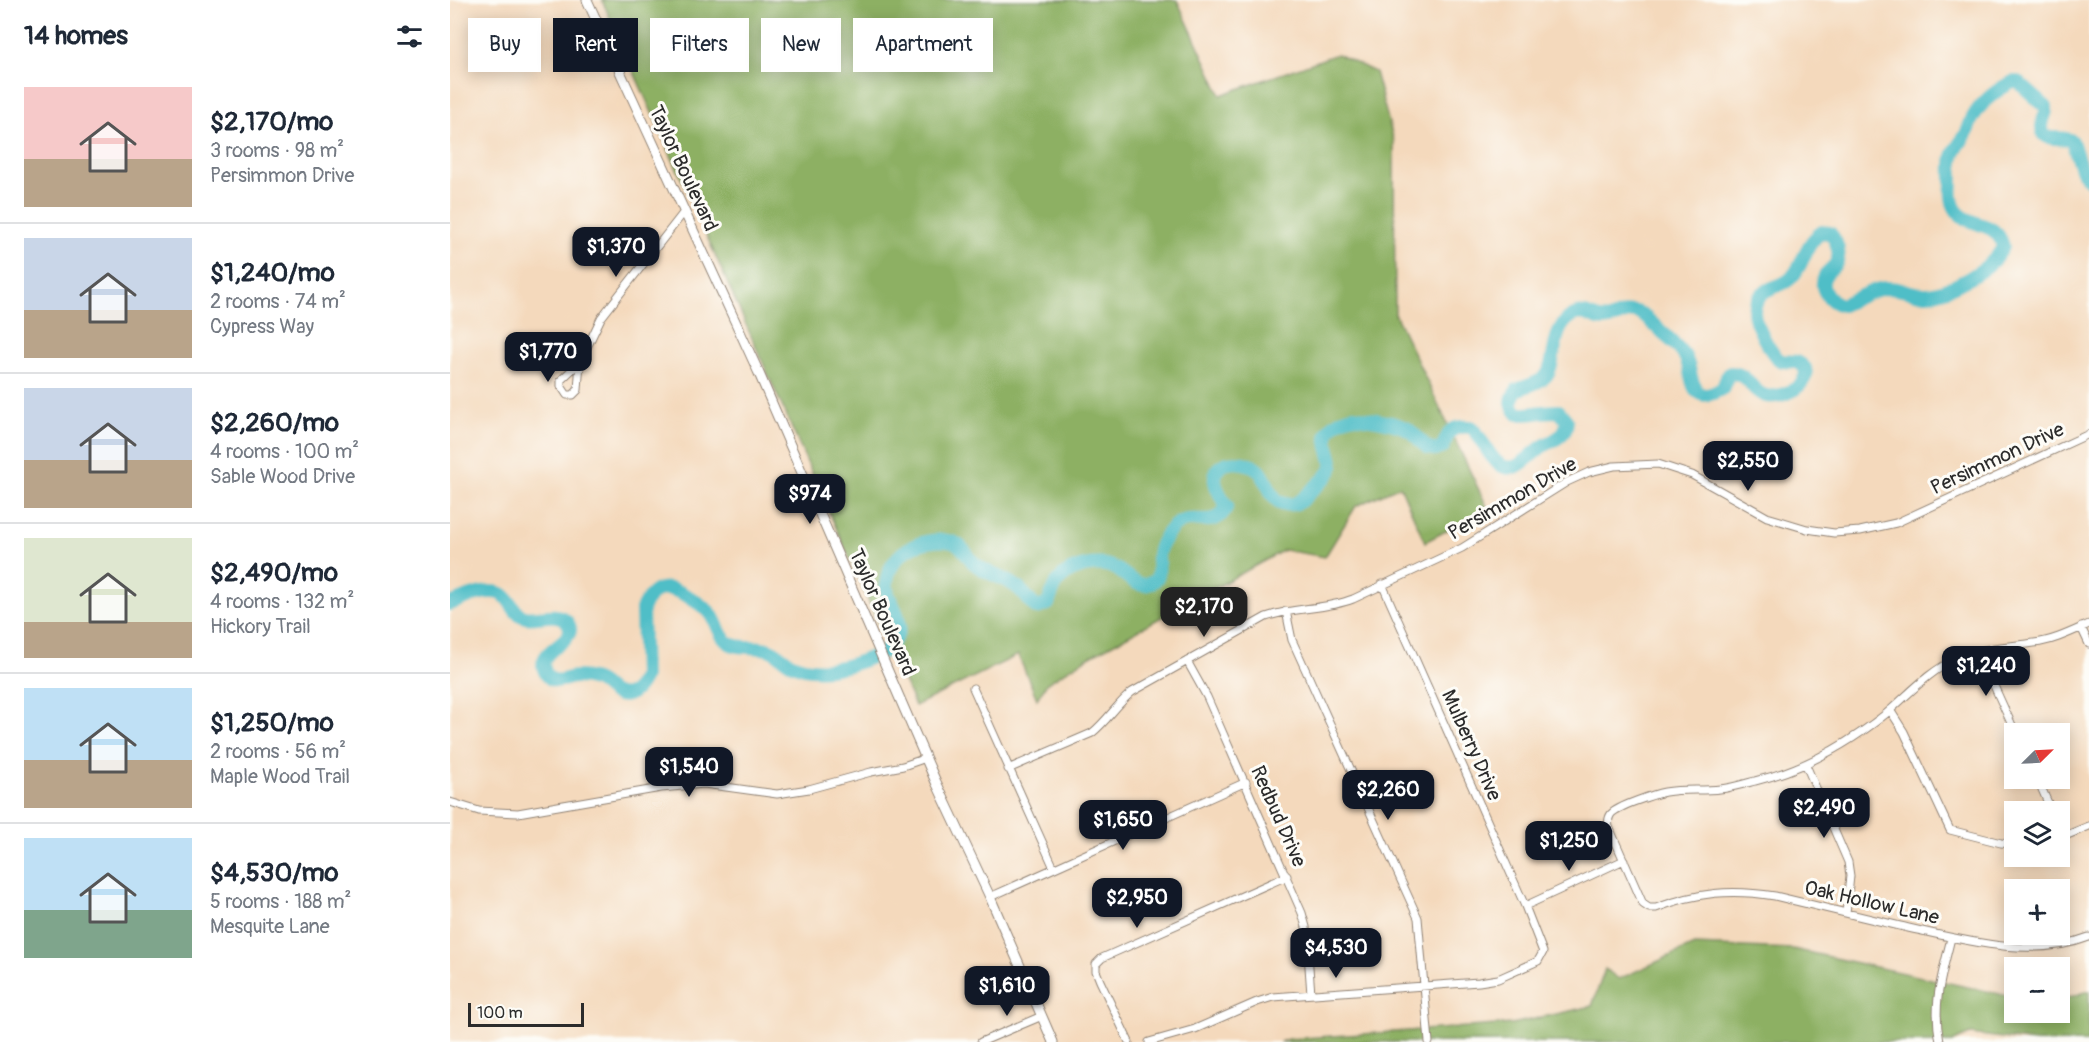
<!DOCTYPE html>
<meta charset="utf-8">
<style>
:root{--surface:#fff;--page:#f2f2f3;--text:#1f2937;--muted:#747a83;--line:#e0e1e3;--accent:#111827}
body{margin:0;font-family:Pangolin,sans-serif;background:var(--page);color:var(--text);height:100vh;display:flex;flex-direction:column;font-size:22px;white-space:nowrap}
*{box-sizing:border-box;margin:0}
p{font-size:20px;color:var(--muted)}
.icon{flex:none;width:33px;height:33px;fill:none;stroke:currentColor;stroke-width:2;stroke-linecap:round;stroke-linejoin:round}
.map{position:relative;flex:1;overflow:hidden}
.sheet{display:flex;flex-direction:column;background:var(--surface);width:450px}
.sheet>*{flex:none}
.banner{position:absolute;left:18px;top:18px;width:570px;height:54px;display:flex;gap:12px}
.needle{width:39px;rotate:66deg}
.fabs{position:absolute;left:1554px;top:723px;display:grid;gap:12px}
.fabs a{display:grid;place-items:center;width:66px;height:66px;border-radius:0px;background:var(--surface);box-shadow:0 3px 15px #0003;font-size:30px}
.scale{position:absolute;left:18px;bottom:15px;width:116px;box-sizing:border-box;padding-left:6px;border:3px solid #2b2b2b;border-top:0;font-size:16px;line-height:21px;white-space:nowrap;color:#2b2b2b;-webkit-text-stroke:4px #fdfcf7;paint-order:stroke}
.price{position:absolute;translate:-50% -51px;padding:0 14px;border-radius:12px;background:var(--accent);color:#fff;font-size:20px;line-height:39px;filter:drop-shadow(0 2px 3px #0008)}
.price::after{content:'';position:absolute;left:50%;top:36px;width:18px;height:14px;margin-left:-9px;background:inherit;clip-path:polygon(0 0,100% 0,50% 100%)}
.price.on{background:#222;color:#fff}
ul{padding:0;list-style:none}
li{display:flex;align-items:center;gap:18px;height:150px;padding:0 24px}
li+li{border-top:2px solid var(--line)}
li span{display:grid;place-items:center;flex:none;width:168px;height:120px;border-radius:0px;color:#555}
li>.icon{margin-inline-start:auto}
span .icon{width:72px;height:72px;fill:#fffc;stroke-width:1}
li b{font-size:26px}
h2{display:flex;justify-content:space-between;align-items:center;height:72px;padding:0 24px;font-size:26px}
.chip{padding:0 21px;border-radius:0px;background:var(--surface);box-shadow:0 3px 15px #0003;font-size:21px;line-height:54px}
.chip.on{background:var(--accent);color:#fff}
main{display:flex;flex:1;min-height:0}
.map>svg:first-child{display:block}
</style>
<main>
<section class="sheet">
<h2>14 homes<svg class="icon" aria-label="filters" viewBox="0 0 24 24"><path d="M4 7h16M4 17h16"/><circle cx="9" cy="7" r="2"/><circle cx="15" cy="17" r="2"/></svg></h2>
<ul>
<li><span style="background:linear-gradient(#f6c9c9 60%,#b9a48a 0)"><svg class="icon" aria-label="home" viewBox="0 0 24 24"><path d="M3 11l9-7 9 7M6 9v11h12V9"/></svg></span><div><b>$2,170/mo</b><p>3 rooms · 98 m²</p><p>Persimmon Drive</p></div></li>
<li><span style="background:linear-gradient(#c9d6e8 60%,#b9a48a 0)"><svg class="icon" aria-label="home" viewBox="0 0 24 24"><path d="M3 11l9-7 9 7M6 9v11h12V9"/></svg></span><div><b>$1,240/mo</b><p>2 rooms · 74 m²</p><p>Cypress Way</p></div></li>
<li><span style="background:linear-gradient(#c9d6e8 60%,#b9a48a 0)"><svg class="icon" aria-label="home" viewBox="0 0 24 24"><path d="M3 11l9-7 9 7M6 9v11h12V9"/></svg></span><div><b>$2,260/mo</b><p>4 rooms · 100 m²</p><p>Sable Wood Drive</p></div></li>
<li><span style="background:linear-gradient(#dfe7d0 70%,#b9a48a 0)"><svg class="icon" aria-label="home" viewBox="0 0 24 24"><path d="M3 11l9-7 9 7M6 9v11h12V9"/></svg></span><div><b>$2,490/mo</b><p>4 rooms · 132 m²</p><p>Hickory Trail</p></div></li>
<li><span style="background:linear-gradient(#bfe0f5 60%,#b9a48a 0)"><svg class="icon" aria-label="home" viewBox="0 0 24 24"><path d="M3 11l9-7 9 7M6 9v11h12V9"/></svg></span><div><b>$1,250/mo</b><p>2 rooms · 56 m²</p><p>Maple Wood Trail</p></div></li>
<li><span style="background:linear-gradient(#bfe0f5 60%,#7fa58c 0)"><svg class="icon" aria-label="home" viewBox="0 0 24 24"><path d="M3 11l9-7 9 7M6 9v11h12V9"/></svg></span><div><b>$4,530/mo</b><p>5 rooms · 188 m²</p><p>Mesquite Lane</p></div></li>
</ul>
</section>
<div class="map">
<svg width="1639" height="1042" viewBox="0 0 1639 1042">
<rect width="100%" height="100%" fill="#fdfcf7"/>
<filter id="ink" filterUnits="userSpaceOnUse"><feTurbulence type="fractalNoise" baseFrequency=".0167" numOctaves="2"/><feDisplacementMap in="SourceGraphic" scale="12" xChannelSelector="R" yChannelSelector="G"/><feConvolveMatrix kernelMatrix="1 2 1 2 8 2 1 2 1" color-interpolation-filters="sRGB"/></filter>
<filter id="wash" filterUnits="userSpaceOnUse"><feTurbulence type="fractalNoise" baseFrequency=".008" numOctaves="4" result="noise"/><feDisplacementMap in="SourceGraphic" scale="24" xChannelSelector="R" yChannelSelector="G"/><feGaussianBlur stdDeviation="1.35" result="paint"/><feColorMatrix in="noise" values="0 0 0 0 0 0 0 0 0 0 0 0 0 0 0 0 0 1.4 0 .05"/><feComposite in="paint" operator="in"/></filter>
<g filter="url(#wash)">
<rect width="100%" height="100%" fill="#f4d9bc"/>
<path fill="#8db063" stroke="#5c6e47" stroke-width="1.5" d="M152,0h575l44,95 116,-41 38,18 19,69 1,173 93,195 -63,33 -25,-56 -44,20 -31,51 -41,-7 -197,108 -40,25 -10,16 -19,-44 -103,51z
M1244,945l99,4 221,48v15h46v-12l29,-9v51h-53l-66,-8 -18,8h-672l8,-3 224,-15 80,-18 13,-37 14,10z"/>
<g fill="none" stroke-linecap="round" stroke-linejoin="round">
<path stroke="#50bec7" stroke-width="14" d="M0,604c14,-5 33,-15 49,-11 12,3 13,21 26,24 13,3 34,-8 43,6 13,20 -39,26 -21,52 7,11 20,2 29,2 6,0 13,1 19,3 7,2 12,9 18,13 16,8 25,-4 31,-16l-2,-68c12,-25 25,-25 47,-12 7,5 17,10 22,17 7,9 8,24 20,30 10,5 25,2 36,5 9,2 16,10 23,14 26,13 60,4 84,-7
M433,652c6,-5 15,-15 16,-23 2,-12 -7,-24 -11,-35 -6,-20 9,-41 26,-48 11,-5 30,-8 41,-3 8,3 13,14 19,20 14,12 27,13 40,22 10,6 14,16 23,23l11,-4c3,-8 5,-18 12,-25 12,-13 40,-19 56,-10 10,5 20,19 32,15 14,-4 10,-16 10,-27 0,-9 7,-22 14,-29 20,-20 42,6 55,-22 -5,-8 -11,-16 -12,-25 -2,-22 24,-21 38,-15 18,8 14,43 40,38 8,-1 13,-8 19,-14 6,-6 19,-15 20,-24 1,-9 -6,-19 -5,-28 1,-13 15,-20 27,-22 16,4 40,5 55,14 13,9 16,25 34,17 5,-16 10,-22 28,-20 13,10 22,49 46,39 9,-4 17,-14 26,-20 12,-7 23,-9 24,-25l-8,-10c-14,-1 -27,4 -41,3 -8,-9 -8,-14 -1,-24 9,-4 23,-7 29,-14 11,-13 4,-50 28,-61 13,-6 21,8 35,4 13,-3 21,-12 34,-4 13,12 30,25 41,40 11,15 2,56 39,33l4,-11 3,-4c25,-1 20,36 59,19 9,-4 13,-8 17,-17l-1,-7c-11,-12 -15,-3 -25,-8 -9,-5 -26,-38 -26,-48 0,-6 3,-12 7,-17 7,-9 23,-8 31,-18 13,-14 12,-33 30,-45l8,1c6,7 11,19 7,28 -2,6 -9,9 -12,15 -7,13 5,26 17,29 14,-6 28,-15 43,-17 15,-1 28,7 42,6 22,-2 68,-26 76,-48 -7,-27 -32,-17 -46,-35 -6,-8 -6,-18 -5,-27 0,-9 -1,-19 1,-28 3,-10 10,-15 14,-24 2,-4 3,-9 5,-13 8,-16 25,-30 41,-37h5l28,25c1,7 -4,11 -4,19 -1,19 21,8 30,15l9,28 8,11"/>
</g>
</g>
<g filter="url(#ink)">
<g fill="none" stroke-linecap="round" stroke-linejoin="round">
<defs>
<path id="street" d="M130,362l21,-44 83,-106
M130,362l-2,28 -5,5h-6l-6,-9v-6z
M836,611l6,29 126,278 11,124
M1639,624c-18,8 -36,17 -55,19 -26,4 -51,4 -76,15 -29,13 -48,35 -71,55 -40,32 -82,56 -132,68 -11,3 -24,7 -35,8 -18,2 -37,0 -55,3 -10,2 -47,14 -54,22 -3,4 -3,8 -2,13l34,77 6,4h7c42,-16 75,-19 119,-12 42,10 83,20 125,30 59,13 130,34 189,11
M1631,627l8,17
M1531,651l4,15 31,68
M737,661l20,36 95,216 4,14 5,67
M523,688l81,180
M1440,710l14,22 46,98 51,13 13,1
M1356,765l42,97 2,14 -4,37
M558,769l84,-36c15,-12 25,-29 40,-41l134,-75c28,-10 59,-7 87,-18l109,-51 105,-66 22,-10 25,-6 44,-2 34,11 75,42 40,12 27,4 26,-2 36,-8 193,-89
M1587,778l15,34
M0,802l29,9 39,2 143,-25 43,-4 73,10 32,-5 62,-17 32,-6 23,-8
M1610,838l29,-12
M540,897l256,-115
M1075,906l99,-46
M531,1042l61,-26
M679,1042l-29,-61 -4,-10v-7l6,-6 185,-82
M699,1042l46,-13 62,-27 16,-5 206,-15 19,-3 40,-18 5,-9 -18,-46 -143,-322
M1490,1042c-8,-40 2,-66 11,-104"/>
<path id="secondary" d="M137,0l171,371 178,411 54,115 63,145"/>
</defs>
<use href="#street" stroke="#908274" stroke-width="9"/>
<use href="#secondary" stroke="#908274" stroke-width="11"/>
<use href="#street" stroke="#fff" stroke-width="7"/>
<use href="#secondary" stroke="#fff" stroke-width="9"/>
</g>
</g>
<g text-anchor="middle" stroke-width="6" stroke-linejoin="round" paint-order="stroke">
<g font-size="20" fill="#2b2b2b" stroke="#fdfcf7">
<text transform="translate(234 168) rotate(65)" y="7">Taylor Boulevard</text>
<text transform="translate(1547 458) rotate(-25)" y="7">Persimmon Drive</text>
<text transform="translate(1062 498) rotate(-30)" y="7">Persimmon Drive</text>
<text transform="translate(433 612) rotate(66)" y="7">Taylor Boulevard</text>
<text transform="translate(1022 745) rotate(66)" y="7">Mulberry Drive</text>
<text transform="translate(829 816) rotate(66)" y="7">Redbud Drive</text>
<text transform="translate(1422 902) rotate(13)" y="7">Oak Hollow Lane</text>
</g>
</g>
</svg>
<div class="fabs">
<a><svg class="needle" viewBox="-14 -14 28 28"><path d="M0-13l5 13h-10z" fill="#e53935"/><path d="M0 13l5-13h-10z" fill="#747a83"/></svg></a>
<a><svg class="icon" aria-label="layers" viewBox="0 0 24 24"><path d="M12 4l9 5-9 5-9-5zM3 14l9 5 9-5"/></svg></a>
<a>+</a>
<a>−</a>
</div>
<div class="scale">100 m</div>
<b class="price" style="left:166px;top:278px">$1,370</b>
<b class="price" style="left:98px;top:383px">$1,770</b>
<b class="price" style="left:1298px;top:492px">$2,550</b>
<b class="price" style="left:360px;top:525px">$974</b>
<b class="price on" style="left:754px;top:638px">$2,170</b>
<b class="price" style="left:1536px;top:697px">$1,240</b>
<b class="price" style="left:239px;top:798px">$1,540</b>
<b class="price" style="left:938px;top:821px">$2,260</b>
<b class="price" style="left:1374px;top:839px">$2,490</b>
<b class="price" style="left:673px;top:851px">$1,650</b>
<b class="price" style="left:1119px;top:872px">$1,250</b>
<b class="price" style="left:687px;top:929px">$2,950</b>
<b class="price" style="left:886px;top:979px">$4,530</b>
<b class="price" style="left:557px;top:1017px">$1,610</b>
<div class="banner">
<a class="chip">Buy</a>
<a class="chip on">Rent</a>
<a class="chip">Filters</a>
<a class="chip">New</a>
<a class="chip">Apartment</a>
</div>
</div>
</main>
